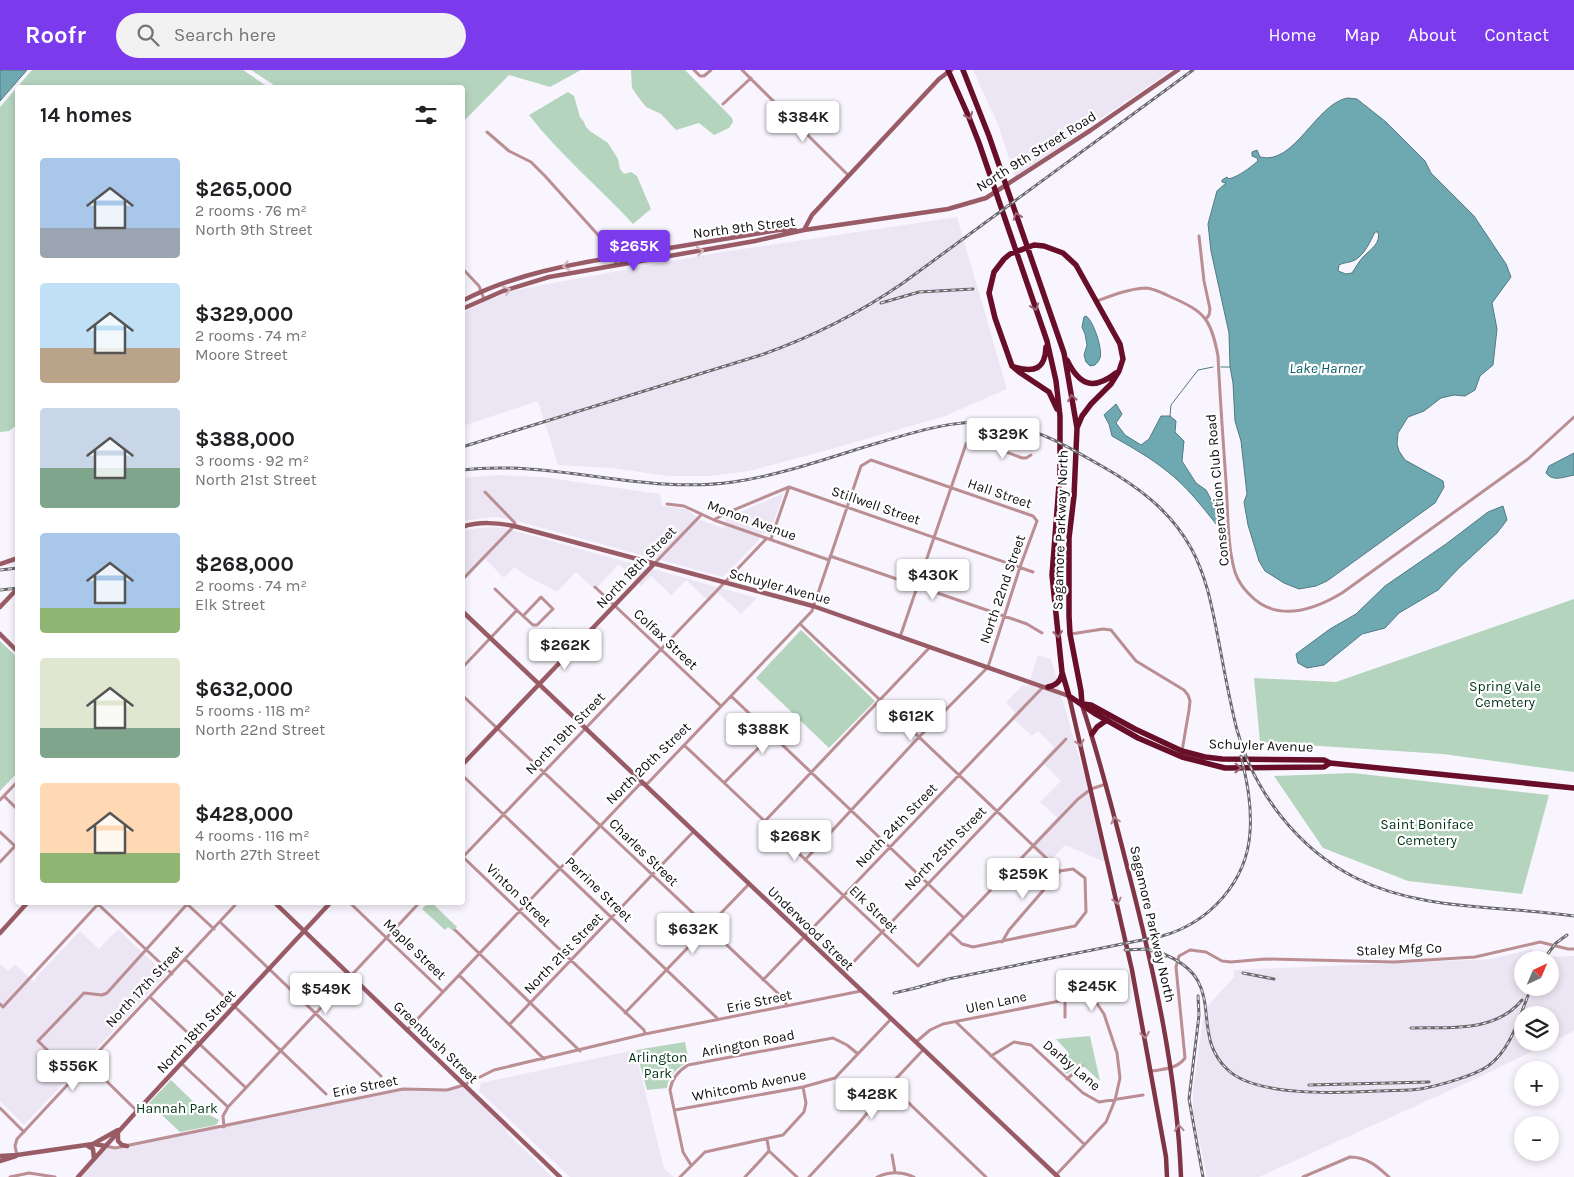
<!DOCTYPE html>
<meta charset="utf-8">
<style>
:root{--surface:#fff;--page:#f2f2f2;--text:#202124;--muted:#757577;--accent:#7c3aed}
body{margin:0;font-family:Karla,sans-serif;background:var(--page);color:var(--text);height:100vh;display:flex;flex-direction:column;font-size:19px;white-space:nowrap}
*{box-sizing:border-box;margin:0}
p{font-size:16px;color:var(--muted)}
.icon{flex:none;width:28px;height:28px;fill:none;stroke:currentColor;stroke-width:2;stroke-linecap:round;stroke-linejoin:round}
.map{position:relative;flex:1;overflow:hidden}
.panel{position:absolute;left:15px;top:15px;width:450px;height:820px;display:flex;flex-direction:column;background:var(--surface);border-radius:5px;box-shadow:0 2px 8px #0003}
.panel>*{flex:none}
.needle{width:32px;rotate:44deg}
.tools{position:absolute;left:1514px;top:881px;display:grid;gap:10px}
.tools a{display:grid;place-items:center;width:45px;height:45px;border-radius:50%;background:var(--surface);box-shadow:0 2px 8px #0003;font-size:25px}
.price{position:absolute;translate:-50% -42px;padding:0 11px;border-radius:5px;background:#fff;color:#222;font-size:16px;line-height:32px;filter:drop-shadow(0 1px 2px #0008)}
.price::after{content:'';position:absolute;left:50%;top:30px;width:15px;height:11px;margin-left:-8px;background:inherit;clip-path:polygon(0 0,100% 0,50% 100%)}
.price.current{background:var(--accent);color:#fff}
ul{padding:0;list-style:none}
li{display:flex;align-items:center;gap:15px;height:125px;padding:0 25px}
li span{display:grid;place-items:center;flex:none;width:140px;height:100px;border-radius:5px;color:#555}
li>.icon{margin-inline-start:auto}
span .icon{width:60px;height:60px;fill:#fffc;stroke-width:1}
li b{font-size:21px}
h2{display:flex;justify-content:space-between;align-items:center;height:60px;padding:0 25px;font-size:21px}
header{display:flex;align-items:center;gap:30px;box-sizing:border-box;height:70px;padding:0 25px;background:var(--accent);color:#fff}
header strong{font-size:24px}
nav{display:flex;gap:28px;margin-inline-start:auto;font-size:18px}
.search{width:350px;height:45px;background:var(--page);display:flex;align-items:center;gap:12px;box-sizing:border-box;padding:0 18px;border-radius:28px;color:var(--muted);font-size:19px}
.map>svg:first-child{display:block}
</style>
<header>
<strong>Roofr</strong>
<div class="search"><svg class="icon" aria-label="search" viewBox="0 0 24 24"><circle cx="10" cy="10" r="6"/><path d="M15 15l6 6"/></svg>Search here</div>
<nav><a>Home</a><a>Map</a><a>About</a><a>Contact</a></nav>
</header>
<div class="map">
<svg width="1574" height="1107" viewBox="0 0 1574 1107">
<rect width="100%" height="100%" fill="#f9f5fe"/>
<path fill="#ece6f4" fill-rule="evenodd" d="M973,0h199l-157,107 -16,-50z
M957,147l50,172 -62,27 -121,35 -75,20 -40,5h-41l-56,-8 -54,-3 -20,-64 -75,25v-113l23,-12 29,-11 201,-37z
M498,405l44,2 118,17 2,12 24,3 17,12 20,7 4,-10 57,-25 -14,39 -4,2 -5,-1 -2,7 -36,37 -214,-58 -16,-2 -30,4 -1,-43z
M495,457l9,1 253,70 -16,16 -23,-21 -9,9 -23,-22 -15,15 -20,-19 -10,10 -22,-22 -24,26 -19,-18 -19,20 -32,-17 -11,-8 -10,11 -19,-19 -19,20 -3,-3v-45l16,-3z
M1038,585l13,4 40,140 14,63 -40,-17 -17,18 -18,-17 27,-29 -17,-15 21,-21 -20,-20 13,-14 -16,-16 -6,5 -21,-19 4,-5 -9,-10 17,-17 5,1z
M118,859l48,46 -142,150 -24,-24v-137l8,7 7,-7 19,18 4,-7 42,-44 19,18z
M1532,879l2,8 40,-1v75l-90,44 -225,102h-52l-14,-66v-20l11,-81 30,-33v-7l257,-11zM1522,890h28v28h-28zM1522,945h28v27h-28z
M635,980l29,118 10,9h-104l-91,-86 2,-8z
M464,1015l43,41 -1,6 46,45h-474l28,-31 9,2 288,-59 44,1z"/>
<path fill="#b5d4be" d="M32,0h211l25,17 -250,1 -1,337 -8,6 -9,1v-325z
M251,0h330l-31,17 -41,-12 -46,47 -1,-34 -185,-1z
M631,0h54l47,48 1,4 -4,6 -15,7 -15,-12 -23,7 -15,-16 -15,-7 -7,-9 -7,-10z
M568,22l6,4 6,21 4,5 2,5 4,4 18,12 10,16 2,10 4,5 7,-2 6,4 14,33 -18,15c-34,-37 -73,-69 -104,-109z
M1574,529v173l-131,-18 -183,-12 -6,-64 82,4z
M801,560l74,71 -46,47 -73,-70z
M0,571l18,17 -1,115 -17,18z
M1353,703l196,22 -27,99 -114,-13 -85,-33 -49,-72z
M428,833h4l25,24 -4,4 -5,-4 -3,3 -23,-21z
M1090,966l10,45 -20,-18 -13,11 -6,-6 7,-16 -12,-13z
M685,972l4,19c-10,6 -21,14 -22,27l-20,2 -11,-40z
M171,1010l33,32 15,8 -3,5 -36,7 -31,-29z"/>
<path fill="#6ea9b2" stroke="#517a81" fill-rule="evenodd" d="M0,0h27l-27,31z
M1347,28l10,1 29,23 39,39 6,12 43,43 32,48 5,13 -19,26 5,26 -4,36 -13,11 -5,14 -10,6 -11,-1 -13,3 -17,13 -16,6 -10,16 -1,11 2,7 6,9 38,21 1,6 -9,16 -108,78 -11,5 -17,3 -15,-6 -19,-12 -6,-10 -11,-36 -4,-23 3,-8 -6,-53 -6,-20 -2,-38 -3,-16 -1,-34 -18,-82 -3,-27 9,-33 9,-8 -4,-1v-2l5,-3 2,2c12,-4 19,-10 29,-18l-1,-3 -5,-2v-4l5,-2 3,7c34,9 55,-52 87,-59zM1375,162h3c3,11 -7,17 -14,24 -5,5 -8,11 -12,17l-6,1 -8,-3 1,-6c5,-3 11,-2 16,-5 10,-6 15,-18 20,-28z
M1086,246c7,4 17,33 14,42 -1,3 -3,5 -5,7l-5,1 -4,-4 -2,-7 3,-10 -2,-11 -3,-7 2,-10z
M1116,334l6,10 -6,9 9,12 16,10 8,-6 12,-23h9l6,5 -1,11 9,9 -2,20 14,22 10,7 9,17 2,15 -1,2c-15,-19 -30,-38 -48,-52 -17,-14 -37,-25 -56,-36l-3,-12 -5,-9z
M1574,383v22c-10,2 -21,7 -28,-2l3,-7z
M1503,436l4,14 -10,13 -38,35 -21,22 -39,23 -14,15 -23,6 -38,31 -17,3 -9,-5 -2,-9 34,-25 26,-15 29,-28 61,-42 42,-32z"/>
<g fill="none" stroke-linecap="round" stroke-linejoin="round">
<path stroke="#517a81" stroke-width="1" d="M1221,297h9
M1170,346l1,-11 27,-35 15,-3"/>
<path stroke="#ba8e93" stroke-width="3" d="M694,0l6,6h4l7,-6
M742,0l106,105
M723,34l28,-26
M487,62l22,19 22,11 14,14 54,60 16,21 1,8
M1199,166l5,45 6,28 -1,6 -3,4
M462,198l17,18 5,13
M1097,231c16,-6 31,-12 48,-13 8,0 18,5 26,9 34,15 40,22 47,59 2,42 5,83 8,125 2,28 1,64 9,91 3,9 7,15 14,22 27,29 63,17 93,-1l186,-134 46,-42
M667,434l17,2 30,14 115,40
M714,450l10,-6 65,-27 244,85
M771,469l18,-52
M830,486l174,60 23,8 15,9
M654,494l47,-49
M462,510l52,-54 1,-3 -30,-31
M595,517l126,119
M495,519l28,27
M541,527l12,12 -16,16h-4l-10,-9z
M800,554l260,247 13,-2 12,9 1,34 -11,14 -102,21 -11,-3 -12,-11
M554,560l20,18
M1071,564l32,-5 8,1 25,31 48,29 4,5 2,6 -1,9 -7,41
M900,567l66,-193 6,-5 50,19h4l5,-3
M462,598l55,-58
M462,625c108,101 214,203 322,304l3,7
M731,626l233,222
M684,675l234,221 160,-167 13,-10 15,-5
M462,705l255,243 -1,2
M724,713l66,-67
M4,726l14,14
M0,730l18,-19
M765,751l165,-174
M0,762l15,14
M463,787l181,173 1,4
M462,788l305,-320
M0,792l18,-19
M349,832l94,90
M186,833l28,26
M98,834l74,70
M220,852l161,154
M455,860l125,121
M1002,872l7,-12 51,-59
M185,889l141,135
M843,903l223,-234
M459,905l85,84
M763,910l281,-294
M150,927l96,91
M0,934l3,3 97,-105
M625,943l124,-129
M1065,947v-17
M957,953l127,121
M510,954l183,-192
M407,960l232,-245 9,-2 164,-172 49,-145 10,-6 162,56 4,5 -17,46 -32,100 -69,70 -114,123
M916,972l14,-12 13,-6 122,-24 18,-3 13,5 8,12 13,39 3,25 -5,22 -9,22 -50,53
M991,986l23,-14 17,3 52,48 16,9 44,-7
M88,993l49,48
M181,993l47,44
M1152,1001c12,-2 25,-2 33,-13l-9,-91 3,-11 11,-6 16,2 16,9 9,1 34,-3 129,3 81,-5 65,-15 28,7h6
M75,1007l-37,-36 46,-48 18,2 5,-2 82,-91
M1067,1009l15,-13
M890,1015l96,92
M0,1038l24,24
M675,1040l128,-23 32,-9 56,-59
M224,1057l-1,-11 5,-9 192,-205
M106,1076l9,2 288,-59 44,1 17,-5 30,-15 151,-36 216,-43
M769,1081l28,26
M17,1085l-2,-9 2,-7 221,-237
M892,1085l3,17
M691,1095l-8,-13 -13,-62c2,-12 8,-19 18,-25l145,-27 14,7 11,9
M10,1107l19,-4 26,4
M680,1107l25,-25 78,-17 21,-23 2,-9 -3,-16
M745,1107l24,-26 -2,-12
M809,1107l50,-54 31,-38 33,-35
M877,1107c13,-6 24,-6 37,0
M1303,1107l47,-20c17,0 27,9 39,20"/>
<path stroke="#995b65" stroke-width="4.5" d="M804,160l8,-15 127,-136 12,-9
M462,231c56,-29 117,-38 177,-48 47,-8 94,-15 140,-23h16
M462,239l41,-18 46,-14 206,-36 49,-11 144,-21 38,-11 105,-68 87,-60
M462,457c18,-6 35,-4 52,-1l299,80 256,90
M0,494l18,-6
M0,537l18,-19
M462,541l596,566
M0,564l18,18
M462,695l192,-201
M274,832l286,275
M0,863l28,-31
M118,1064v7l4,4 5,1
M93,1074l25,-14
M86,1075l7,4 1,10
M0,1086l17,-1 76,-11 13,2
M0,1091l16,-5
M78,1107l59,-66 194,-209"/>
<path stroke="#803544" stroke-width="4.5" d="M1069,626l63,274 34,187 1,20
M1082,635c18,54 32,110 46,165 26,101 49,203 53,307"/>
<path stroke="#680e29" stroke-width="5.5" d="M948,0l20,45 11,28 68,198 9,40 4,35v56l-8,103 10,97 7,24 25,17 44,25 44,19 43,11 99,-1 6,-4
M963,0l26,66 75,217 13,75 -3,68 -5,42v78l1,18 11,57 1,13
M1067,290c12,25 26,31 49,13
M1014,297c21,6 31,2 32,-20
M1057,339l-8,-17 -30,-20 -7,-6 -17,-48 -6,-25 5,-21 10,-13 6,-5 24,-9 10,1 19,7 13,12 44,79 3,15 -4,12 -8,13 -20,20 -9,12 -5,12
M1048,617c8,-2 12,-5 14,-13
M1083,634l8,1 44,24 47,22 23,6 17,2 102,1 6,3 244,25
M1092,664l5,-7 10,-7"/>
<defs>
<path id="rail" d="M881,233l38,-11 54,-3
M462,377l299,-92c51,-18 97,-41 142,-72l290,-213
M462,400c91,-11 181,25 271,12 50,-7 100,-26 148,-40 47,-14 87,-27 137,-15 29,7 55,23 82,38 37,21 70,45 91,83 17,31 22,65 29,100 5,27 10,55 17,82 17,62 61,119 119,148 67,34 146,27 218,38
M0,500l18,-2
M0,520l18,-2
M1125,880l22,-1 19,7
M1161,883c71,27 25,78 67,117 28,27 112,23 150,21 14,-1 28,0 42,-2 17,-3 54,-13 68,-23 24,-17 32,-52 43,-78
M1543,890l13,-17 11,-8
M1243,903l31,6
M915,918l33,-9 214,-43c47,-13 85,-54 88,-104 2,-26 -3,-51 -9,-76
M894,923l26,-6
M1198,926l1,19 -10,84 14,78
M1411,958c38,-1 84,5 111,-28
M1309,1015l120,-3"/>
</defs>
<use href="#rail" stroke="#6c6a6f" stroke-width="3"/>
<use href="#rail" stroke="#fff" stroke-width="1" stroke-dasharray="4" stroke-linecap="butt"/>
</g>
<defs><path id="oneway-chevron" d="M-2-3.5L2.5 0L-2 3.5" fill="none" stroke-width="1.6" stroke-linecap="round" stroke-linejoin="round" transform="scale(1.25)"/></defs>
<g stroke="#9d6274">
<use href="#oneway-chevron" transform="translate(969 46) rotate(68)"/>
<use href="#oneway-chevron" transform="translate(1017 146) rotate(-109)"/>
<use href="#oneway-chevron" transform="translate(1035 237) rotate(71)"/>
<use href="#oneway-chevron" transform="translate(1072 328) rotate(-100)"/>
<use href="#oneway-chevron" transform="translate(1058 564) rotate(84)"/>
<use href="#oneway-chevron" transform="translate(1238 698) rotate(1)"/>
</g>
<g stroke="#d1b5ba">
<use href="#oneway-chevron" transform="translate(700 181) rotate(-10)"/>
<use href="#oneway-chevron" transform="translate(566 196) rotate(169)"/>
<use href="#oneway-chevron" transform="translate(507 220) rotate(-21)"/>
</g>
<g stroke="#b3868f">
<use href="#oneway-chevron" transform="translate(1080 673) rotate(76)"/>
<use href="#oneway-chevron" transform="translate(1115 750) rotate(-105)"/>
<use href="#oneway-chevron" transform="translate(1117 831) rotate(77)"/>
<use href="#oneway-chevron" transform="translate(1145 965) rotate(79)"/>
<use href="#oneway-chevron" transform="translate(1179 1058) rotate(-95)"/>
</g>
<g text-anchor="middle" stroke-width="4.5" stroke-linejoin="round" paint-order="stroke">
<g font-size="14" fill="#0d0c0f" stroke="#fff">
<text transform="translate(1036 81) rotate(-32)" y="5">North 9th Street Road</text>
<text transform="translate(744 157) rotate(-7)" y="5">North 9th Street</text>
<text transform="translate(1217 420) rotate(-95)" y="5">Conservation Club Road</text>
<text transform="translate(1000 423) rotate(19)" y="5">Hall Street</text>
<text transform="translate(876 435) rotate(19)" y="5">Stillwell Street</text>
<text transform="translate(752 450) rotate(20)" y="5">Monon Avenue</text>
<text transform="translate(1060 460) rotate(-88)" y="5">Sagamore Parkway North</text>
<text transform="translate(636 497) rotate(-46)" y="5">North 18th Street</text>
<text transform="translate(780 516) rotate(15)" y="5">Schuyler Avenue</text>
<text transform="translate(1002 519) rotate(-71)" y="5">North 22nd Street</text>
<text transform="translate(666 569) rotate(43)" y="5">Colfax Street</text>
<text transform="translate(565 663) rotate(-46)" y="5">North 19th Street</text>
<text transform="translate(1261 675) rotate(2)" y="5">Schuyler Avenue</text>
<text transform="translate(648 693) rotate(-44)" y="5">North 20th Street</text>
<text transform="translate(896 755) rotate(-46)" y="5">North 24th Street</text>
<text transform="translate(945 778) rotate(-46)" y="5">North 25th Street</text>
<text transform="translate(644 782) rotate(44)" y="5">Charles Street</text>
<text transform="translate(599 819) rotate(44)" y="5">Perrine Street</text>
<text transform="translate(519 825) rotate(44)" y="5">Vinton Street</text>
<text transform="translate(874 839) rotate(44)" y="5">Elk Street</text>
<text transform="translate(1153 854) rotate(77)" y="5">Sagamore Parkway North</text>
<text transform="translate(811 858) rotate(44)" y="5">Underwood Street</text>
<text transform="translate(415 879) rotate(44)" y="5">Maple Street</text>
<text transform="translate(1399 879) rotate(-2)" y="5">Staley Mfg Co</text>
<text transform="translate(563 883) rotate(-46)" y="5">North 21st Street</text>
<text transform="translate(144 916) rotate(-47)" y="5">North 17th Street</text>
<text transform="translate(759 931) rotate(-12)" y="5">Erie Street</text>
<text transform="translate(996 932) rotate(-12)" y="5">Ulen Lane</text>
<text transform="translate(196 961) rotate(-47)" y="5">North 18th Street</text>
<text transform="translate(436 972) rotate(44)" y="5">Greenbush Street</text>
<text transform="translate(748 973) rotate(-11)" y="5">Arlington Road</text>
<text transform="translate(1072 995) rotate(40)" y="5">Darby Lane</text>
<text transform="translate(749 1015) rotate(-11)" y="5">Whitcomb Avenue</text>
<text transform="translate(365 1016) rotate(-11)" y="5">Erie Street</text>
</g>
<g font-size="14" fill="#003419" stroke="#fff">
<text x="1505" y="621">Spring Vale<tspan x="1505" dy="16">Cemetery</tspan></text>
<text x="1427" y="759">Saint Boniface<tspan x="1427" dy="16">Cemetery</tspan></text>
<text x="658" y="992">Arlington<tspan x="658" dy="16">Park</tspan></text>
<text x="177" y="1043">Hannah Park</text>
</g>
<g font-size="15" font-style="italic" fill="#075d68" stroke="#fff">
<text x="1326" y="303">Lake Harner</text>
</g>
</g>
</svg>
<div class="tools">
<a><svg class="needle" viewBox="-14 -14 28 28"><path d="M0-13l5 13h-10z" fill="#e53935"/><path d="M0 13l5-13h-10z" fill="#757577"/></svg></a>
<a><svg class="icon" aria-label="layers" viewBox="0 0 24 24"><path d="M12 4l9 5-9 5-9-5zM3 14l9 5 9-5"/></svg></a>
<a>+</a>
<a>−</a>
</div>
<b class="price" style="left:803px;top:73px">$384K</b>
<b class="price current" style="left:634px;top:202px">$265K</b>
<b class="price" style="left:1003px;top:390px">$329K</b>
<b class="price" style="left:933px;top:531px">$430K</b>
<b class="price" style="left:565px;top:601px">$262K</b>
<b class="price" style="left:911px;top:672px">$612K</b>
<b class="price" style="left:763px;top:685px">$388K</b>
<b class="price" style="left:795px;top:792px">$268K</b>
<b class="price" style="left:1023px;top:830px">$259K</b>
<b class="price" style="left:693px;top:885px">$632K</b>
<b class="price" style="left:1092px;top:942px">$245K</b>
<b class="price" style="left:326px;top:945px">$549K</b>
<b class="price" style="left:73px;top:1022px">$556K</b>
<b class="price" style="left:872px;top:1050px">$428K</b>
<section class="panel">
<h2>14 homes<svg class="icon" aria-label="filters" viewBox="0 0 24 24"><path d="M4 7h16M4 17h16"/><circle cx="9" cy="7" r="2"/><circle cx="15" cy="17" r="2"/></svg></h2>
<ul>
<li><span style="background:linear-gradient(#a9c7e8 70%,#9aa5b1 0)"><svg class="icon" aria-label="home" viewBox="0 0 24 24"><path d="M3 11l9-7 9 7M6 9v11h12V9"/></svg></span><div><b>$265,000</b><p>2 rooms · 76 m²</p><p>North 9th Street</p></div></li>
<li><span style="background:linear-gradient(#bfe0f5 65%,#b9a48a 0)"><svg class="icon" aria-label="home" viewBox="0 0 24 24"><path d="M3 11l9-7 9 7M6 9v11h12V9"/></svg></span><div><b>$329,000</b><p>2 rooms · 74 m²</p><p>Moore Street</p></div></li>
<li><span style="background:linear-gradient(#c9d6e8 60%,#7fa58c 0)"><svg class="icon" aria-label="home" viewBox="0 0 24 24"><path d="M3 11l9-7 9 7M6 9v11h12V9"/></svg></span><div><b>$388,000</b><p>3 rooms · 92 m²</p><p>North 21st Street</p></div></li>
<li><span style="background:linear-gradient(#a9c7e8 75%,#8fb573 0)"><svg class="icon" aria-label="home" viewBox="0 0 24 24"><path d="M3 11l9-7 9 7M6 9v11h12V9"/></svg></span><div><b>$268,000</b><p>2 rooms · 74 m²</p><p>Elk Street</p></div></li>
<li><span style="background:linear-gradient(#dfe7d0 70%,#7fa58c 0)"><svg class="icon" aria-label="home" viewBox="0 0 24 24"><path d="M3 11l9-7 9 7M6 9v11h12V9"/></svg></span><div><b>$632,000</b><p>5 rooms · 118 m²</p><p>North 22nd Street</p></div></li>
<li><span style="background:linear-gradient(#ffd9b3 70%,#8fb573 0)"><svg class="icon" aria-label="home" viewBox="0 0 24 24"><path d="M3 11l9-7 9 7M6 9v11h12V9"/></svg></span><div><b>$428,000</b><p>4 rooms · 116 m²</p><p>North 27th Street</p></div></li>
</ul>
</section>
</div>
